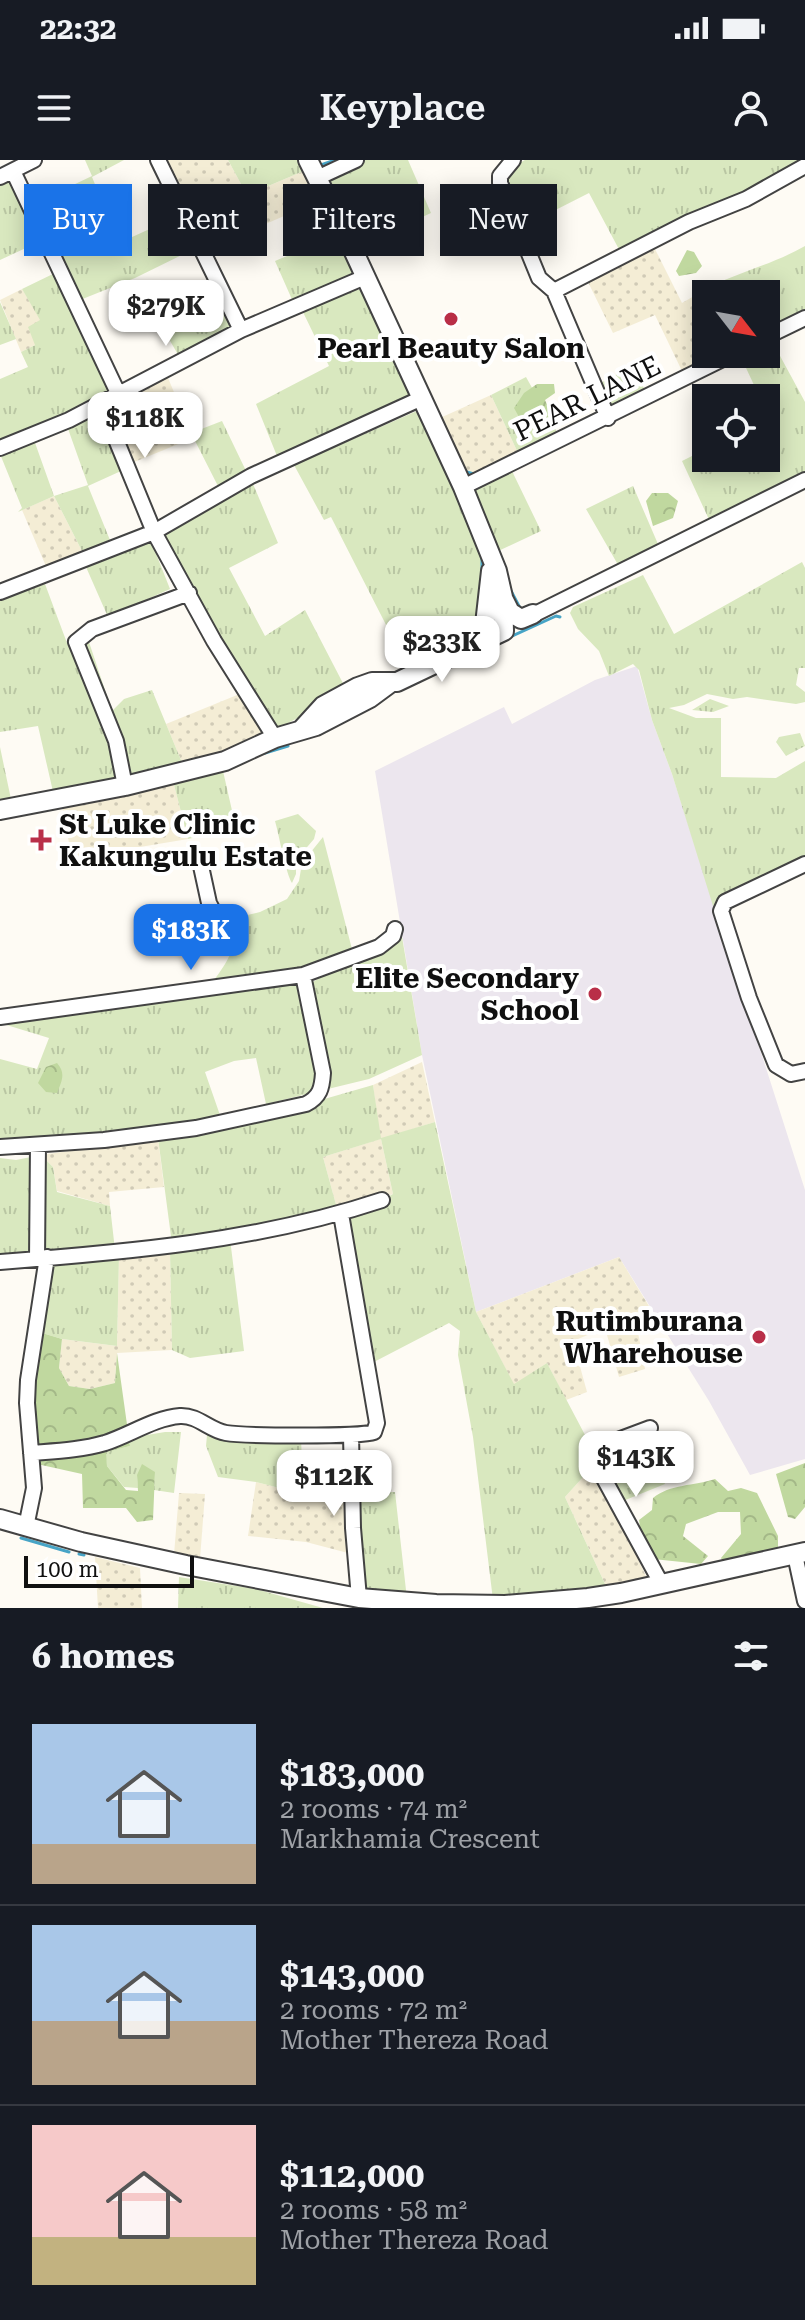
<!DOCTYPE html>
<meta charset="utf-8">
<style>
:root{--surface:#171b24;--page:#20242c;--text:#f1f3f6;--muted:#9ea1a6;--line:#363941;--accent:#1a73e8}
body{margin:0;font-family:"Roboto Serif",serif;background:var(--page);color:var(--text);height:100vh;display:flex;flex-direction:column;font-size:30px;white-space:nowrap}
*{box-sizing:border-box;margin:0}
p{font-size:26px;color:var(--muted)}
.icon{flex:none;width:44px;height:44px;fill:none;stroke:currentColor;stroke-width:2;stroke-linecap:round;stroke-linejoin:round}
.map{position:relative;height:1448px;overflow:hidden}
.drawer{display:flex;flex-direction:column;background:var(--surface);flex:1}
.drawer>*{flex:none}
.hud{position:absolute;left:24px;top:24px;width:758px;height:72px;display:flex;gap:16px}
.needle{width:52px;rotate:121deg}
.tools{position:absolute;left:692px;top:120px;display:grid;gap:16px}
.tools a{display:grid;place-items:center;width:88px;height:88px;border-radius:0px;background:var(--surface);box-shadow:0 4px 20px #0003;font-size:40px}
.scale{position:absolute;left:24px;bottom:20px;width:170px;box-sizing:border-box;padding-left:8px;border:4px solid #101010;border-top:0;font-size:22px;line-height:28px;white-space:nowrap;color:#101010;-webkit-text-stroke:6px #fff;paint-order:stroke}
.price{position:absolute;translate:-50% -68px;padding:0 18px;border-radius:16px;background:#fff;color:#222;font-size:26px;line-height:52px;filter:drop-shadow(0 2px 4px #0008)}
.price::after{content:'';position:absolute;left:50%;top:48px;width:24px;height:18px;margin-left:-12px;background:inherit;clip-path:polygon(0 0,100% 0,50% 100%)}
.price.active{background:var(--accent);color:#fff}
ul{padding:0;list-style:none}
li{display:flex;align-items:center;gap:24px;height:200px;padding:0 32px}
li+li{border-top:2px solid var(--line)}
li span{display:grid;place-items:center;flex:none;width:224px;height:160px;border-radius:0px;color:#555}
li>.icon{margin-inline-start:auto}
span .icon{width:96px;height:96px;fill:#fffc;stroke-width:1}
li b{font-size:34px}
h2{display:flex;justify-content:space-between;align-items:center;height:96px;padding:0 32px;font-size:34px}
.chip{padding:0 28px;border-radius:0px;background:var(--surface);box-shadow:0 4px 20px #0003;font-size:28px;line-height:72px}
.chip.active{background:var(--accent);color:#fff}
.status{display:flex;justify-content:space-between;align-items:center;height:56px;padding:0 40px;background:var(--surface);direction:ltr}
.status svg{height:22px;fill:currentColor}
header{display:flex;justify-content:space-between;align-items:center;height:104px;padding:0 32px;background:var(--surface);font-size:36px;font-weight:600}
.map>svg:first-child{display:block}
</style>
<div class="status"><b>22:32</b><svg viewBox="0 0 49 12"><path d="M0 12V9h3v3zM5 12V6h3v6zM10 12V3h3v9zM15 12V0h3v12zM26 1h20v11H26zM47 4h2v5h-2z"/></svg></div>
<header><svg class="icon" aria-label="menu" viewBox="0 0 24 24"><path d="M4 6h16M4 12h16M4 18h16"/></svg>Keyplace<svg class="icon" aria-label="person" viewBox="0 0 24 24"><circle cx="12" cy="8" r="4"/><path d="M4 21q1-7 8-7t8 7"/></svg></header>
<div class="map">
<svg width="805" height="1448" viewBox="0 0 805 1448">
<defs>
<pattern id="farmland-dots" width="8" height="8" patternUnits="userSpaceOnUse" patternTransform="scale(2)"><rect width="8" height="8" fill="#f4edd5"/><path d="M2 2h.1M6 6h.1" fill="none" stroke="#d0cab6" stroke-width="1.8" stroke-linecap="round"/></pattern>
<pattern id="grass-tufts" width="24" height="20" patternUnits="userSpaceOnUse" patternTransform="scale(2)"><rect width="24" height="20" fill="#d9e8bf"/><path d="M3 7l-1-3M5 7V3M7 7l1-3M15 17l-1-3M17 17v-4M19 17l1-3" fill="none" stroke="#b9c6a3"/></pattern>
<pattern id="forest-crowns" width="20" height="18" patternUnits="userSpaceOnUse" patternTransform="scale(2)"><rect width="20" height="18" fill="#c0d89f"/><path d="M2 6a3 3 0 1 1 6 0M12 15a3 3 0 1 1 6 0" fill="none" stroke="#a4b888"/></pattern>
</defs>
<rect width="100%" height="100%" fill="#fefbf4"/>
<path fill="#ece6ee" d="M637,506l15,54 20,54 133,416v269l-55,16 -41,-74 -90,-144 -143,55 -54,-257 -47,-284 129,-64 8,17 83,-44z"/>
<path fill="url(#farmland-dots)" d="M166,0h62l19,35 59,-25 15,30 -60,26 -15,-31 -53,22z
M654,87l28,56 31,-18 6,9h-13v60h12l-36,17 -27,-56 -42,18 -25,-51z
M22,129l19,31 -6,25 -14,7 -21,-52z
M166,213l27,65 -66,27 -18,-62z
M491,235l27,58 -44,21 -6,-1 -6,-3 -22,-52z
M54,336l30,59 -36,16 -26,-61z
M242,533l16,22 3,17 -3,7 -28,12 -47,14 -17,-41z
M173,621l15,58 -66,11 -49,14 -11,-58z
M422,902l13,60 -54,17 12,55 -55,18 -15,-55 57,-18 -7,-54z
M158,978l6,49 -55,5 1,14 -53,-15 -4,-24 -12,-12z
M170,1091l2,99 -55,3 -2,30 -25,6 -21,-3 -10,-18 3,-29 55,7 2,-90z
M619,1097l33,54 -17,6 10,52 -26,8 -14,-49 -32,13 14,51 -21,8 -19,-37 -33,22 -38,-73z
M594,1305l58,124 -41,8 -46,-100z
M256,1322l47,12h47l-2,59 -42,-11 -58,-6z
M179,1333l26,1 -6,78 -26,-5z
M95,1397l45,11 2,40h-44z"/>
<path fill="url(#grass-tufts)" d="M85,0h39l-32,17 27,66 59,-27 16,33 -59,29 -55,22 -47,-96 59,-28z
M228,0h73l5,10 -59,25z
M364,0h44l23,53 -72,33 -33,-66z
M525,0h280v6l-183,89 -33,-62 -67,34 -17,-42 3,-16z
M4,19l7,1 30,61 -41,19v-79z
M337,75l20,39 -63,30 -19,-43z
M805,86v63l-39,22v-37h-47l-6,-9c31,-14 62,-22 92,-39z
M57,112l53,120 -8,6 -102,45v-64l28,-12 -7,-15 14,-7 -7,-18 12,-7 -18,-31z
M208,121l26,48 -54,29 -29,-50z
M349,130h11l7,11 44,92 -3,7 -129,61 -23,-57 73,-38 -27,-56z
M0,142l16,37 -16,6z
M772,181l33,61v78l-93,46 -30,-65 24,-12v9h60v-39l3,-2 -3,-19h-6l-20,-43 26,-1v-11z
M632,206l13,24 -37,21 -13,-25z
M526,217l32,57 -40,19 -27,-58z
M419,250l63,148v47l-13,36 -43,21 -19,4 -76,-149 -7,3 -30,-55z
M95,251l26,60 -33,15 24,59 -28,10 -30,-59 -36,16 4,-4 -22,-54 34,-14 20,56 34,-11 -21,-59z
M222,261l26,54 -28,15 -29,-57z
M511,309l30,62 -47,22 -22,-58 2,-9z
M253,324l25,59 -49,25 36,68 40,-26 42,81 -68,37 -7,-3 -113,-193z
M633,326l28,65 -40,19 -35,-61z
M151,381l19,48 -62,28 -22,-50z
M802,402l3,6v100h-6l-3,17 9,7v10l-9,2 -49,-7 -14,2 -26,-5 -23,11 -15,3 27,10h25v59l55,1 29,-17v97l-67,32 -25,16 -41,-132 -20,-54 -13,-50 -6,-6 -24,12 -10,-25 -21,-22 -8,-16 3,-6 70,-32 31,59z
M45,424l22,59 20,-7 25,75 12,-12 28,-9 31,75 -129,31 -16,-70 -38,6v-132z
M710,539l19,7 -16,6 -21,-2z
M800,573l5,13 -19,10 -10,-14 3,-5z
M0,587l12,57 -12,2z
M223,611l13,57 -48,11 -15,-58z
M298,654l18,17 -2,8 -18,21v14l-4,9c-6,-9 -13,-48 -17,-62z
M323,677l30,116 -23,13 -118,17c18,-25 24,-34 23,-65l25,-6 27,-13 12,-18 3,-18z
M401,771l21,124 -53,24 -103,25 -10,-46 -22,3 -29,11 16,46 -203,35 -18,-2v-92l37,10 12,-31 -49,-15 286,-41 25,1z
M373,925l8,53 54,-16 41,190 38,72 33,-21 47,89v13l-29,32 46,100 -117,11 -21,-171 -15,-82 2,-24 -11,-8 -77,40 -2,-28 -25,-115 48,-26 -12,-55 -58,18 15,55 -166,32 -14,-106 149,-34z
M41,995l12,12 4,25 53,14 5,44 -115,14v-106l16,2z
M230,1079l14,112 -54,7 -18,-8 -2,-99z
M119,1096l-2,90 -55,-7 -23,-7 1,-68z
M650,1266l15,25 -14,3 14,30 -47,19 -17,-43 3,-13z
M165,1272h16l-7,61 -20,-3 1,-18 -18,3 1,13 -14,-1 -17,-21 -2,-14 25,-6 -1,-8z
M207,1275l94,2 2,57 -47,-12 -38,-5 -12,-31z
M355,1332h40l13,116 -46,-4z
M179,1417l77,12 67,19h-145z"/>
<path fill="url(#forest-crowns)" d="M687,90l7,2 8,14 -6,7 -17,3 -3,-5z
M537,224h17l1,9 -10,7 9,21 -3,9 -6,4 -6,-5 -4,-13 -16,1 -5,-9 10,-15z
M652,333h16l10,8 -5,17 -20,8 -7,-25z
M57,903c9,10 5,18 0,30l-11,-1 -8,-9 8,-16z
M39,1172l23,7 -3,29 10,18 21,3 25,-6 2,-30 13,93 -24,6 1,14 19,24 12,1 -1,-16 5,-11 13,8 -2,48 -16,2 -11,-14h-43l-1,-34 -45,-10 -10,-58z
M805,1303v44l-10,12 -7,-2 -12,-43z
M715,1319l13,12 13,-3 16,5 21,43v14l-53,16 -4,-8 20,-24 -1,-22h-22l-32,12 -3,12 25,20 -7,8 -48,-5 -10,-10 -4,-29 13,-10 1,-12c17,-14 41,-12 62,-19z"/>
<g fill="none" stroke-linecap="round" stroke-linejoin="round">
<path stroke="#47a4c6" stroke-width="3" d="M318,6l17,-6
M463,311l11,3 12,-6
M478,387l4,11v17
M509,427l11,21
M471,478l6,-16
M508,478l48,-22 4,1
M265,593l23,-7
M21,1378l48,14
M79,1394l5,1"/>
<defs>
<path id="minor" d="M158,0l83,170
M513,0l-13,16v7l39,95 15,13 54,127
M13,11l105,222
M0,17l34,-17
M317,18l39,-18
M554,131l135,-69 57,-23 59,-33
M766,177l39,-19
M101,243l53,129 60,109 61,97
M0,288l69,-28 172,-90 124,-53
M463,327l270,-133
M0,432l154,-60 97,-56 171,-78
M525,459l280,-139
M125,626l-9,-45 -40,-99 16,-13 97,-36
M199,697l10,46 20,39
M805,704l-80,38 -4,9 28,87 27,67 15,9 14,-3
M0,857l303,-42 76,-28 14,-11 2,-7
M0,987l104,-7 92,-12 110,-24c14,-7 16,-16 17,-31l-20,-98
M37,1099l1,-114
M0,1102c128,-10 259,-21 382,-62
M650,1268l-48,18 -6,18 65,119
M351,1275l2,93 6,70
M31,1293c25,-2 50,-3 74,-10 25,-8 49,-25 75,-27 18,-1 29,14 46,17 18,3 134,4 148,-1l3,-9 -36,-209
M26,1367l8,-39 -7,-85 1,-23 19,-123
M795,1395l10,46"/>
<path id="tertiary" d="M504,440l6,12 11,7 12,-5
M483,482l8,-71
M302,569l21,-23 35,-19 14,-5h25l107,-51 -1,-34 -6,-26 -34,-84 -109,-235 -46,-92
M0,650l125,-24 100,-25 50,-23 41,-12 54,-28 19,-14
M0,1359l81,23 105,23 173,33 77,6 69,1 83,-7 33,-5 184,-41"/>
</defs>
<use href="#minor" stroke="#434343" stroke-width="18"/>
<use href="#tertiary" stroke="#434343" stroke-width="22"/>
<use href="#minor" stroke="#fff" stroke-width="14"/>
<use href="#tertiary" stroke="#fff" stroke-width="18"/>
</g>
<g fill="#b92f48" stroke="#fff" stroke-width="3">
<circle cx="451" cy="159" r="8"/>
<path d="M37 668h8v8h8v8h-8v8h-8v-8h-8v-8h8z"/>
<circle cx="595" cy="834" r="8"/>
<circle cx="759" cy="1177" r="8"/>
</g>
<g text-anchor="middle" stroke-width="8" stroke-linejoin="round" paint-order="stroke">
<g font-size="28" font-weight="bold" fill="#101010" stroke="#fff" text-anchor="end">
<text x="451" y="198" text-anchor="middle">Pearl Beauty Salon</text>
<text x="59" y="674" text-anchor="start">St Luke Clinic<tspan x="59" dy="32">Kakungulu Estate</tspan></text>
<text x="579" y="828">Elite Secondary<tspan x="579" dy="32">School</tspan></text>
<text x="743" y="1171">Rutimburana<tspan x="743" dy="32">Wharehouse</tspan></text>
</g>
<g font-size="28" fill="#101010" stroke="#fff">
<text transform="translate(587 238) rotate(-26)" y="10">PEAR LANE</text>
</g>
</g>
</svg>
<div class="tools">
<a><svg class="needle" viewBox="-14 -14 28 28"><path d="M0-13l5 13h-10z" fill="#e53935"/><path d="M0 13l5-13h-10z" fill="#9ea1a6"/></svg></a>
<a><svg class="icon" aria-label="locate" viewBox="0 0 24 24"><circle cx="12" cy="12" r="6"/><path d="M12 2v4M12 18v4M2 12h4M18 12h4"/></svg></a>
</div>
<div class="scale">100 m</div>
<b class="price" style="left:166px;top:188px">$279K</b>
<b class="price" style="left:145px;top:300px">$118K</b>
<b class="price" style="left:442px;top:524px">$233K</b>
<b class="price active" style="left:191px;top:812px">$183K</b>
<b class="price" style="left:636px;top:1339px">$143K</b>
<b class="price" style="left:334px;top:1358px">$112K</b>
<div class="hud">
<a class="chip active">Buy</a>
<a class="chip">Rent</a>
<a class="chip">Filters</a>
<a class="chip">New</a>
</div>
</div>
<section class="drawer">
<h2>6 homes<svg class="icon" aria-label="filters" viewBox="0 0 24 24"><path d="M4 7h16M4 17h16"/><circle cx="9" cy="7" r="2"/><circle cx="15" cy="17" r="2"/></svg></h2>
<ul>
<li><span style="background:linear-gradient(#a9c7e8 75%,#b9a48a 0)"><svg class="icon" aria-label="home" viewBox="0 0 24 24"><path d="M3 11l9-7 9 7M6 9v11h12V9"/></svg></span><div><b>$183,000</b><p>2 rooms · 74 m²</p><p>Markhamia Crescent</p></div></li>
<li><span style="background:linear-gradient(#a9c7e8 60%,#b9a48a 0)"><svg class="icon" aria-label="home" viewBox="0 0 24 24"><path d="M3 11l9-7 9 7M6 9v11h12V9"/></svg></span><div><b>$143,000</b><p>2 rooms · 72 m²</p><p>Mother Thereza Road</p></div></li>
<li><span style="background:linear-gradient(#f6c9c9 70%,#c2b280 0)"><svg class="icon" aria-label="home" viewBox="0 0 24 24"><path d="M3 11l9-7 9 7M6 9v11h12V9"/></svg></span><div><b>$112,000</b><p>2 rooms · 58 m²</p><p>Mother Thereza Road</p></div></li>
</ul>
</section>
